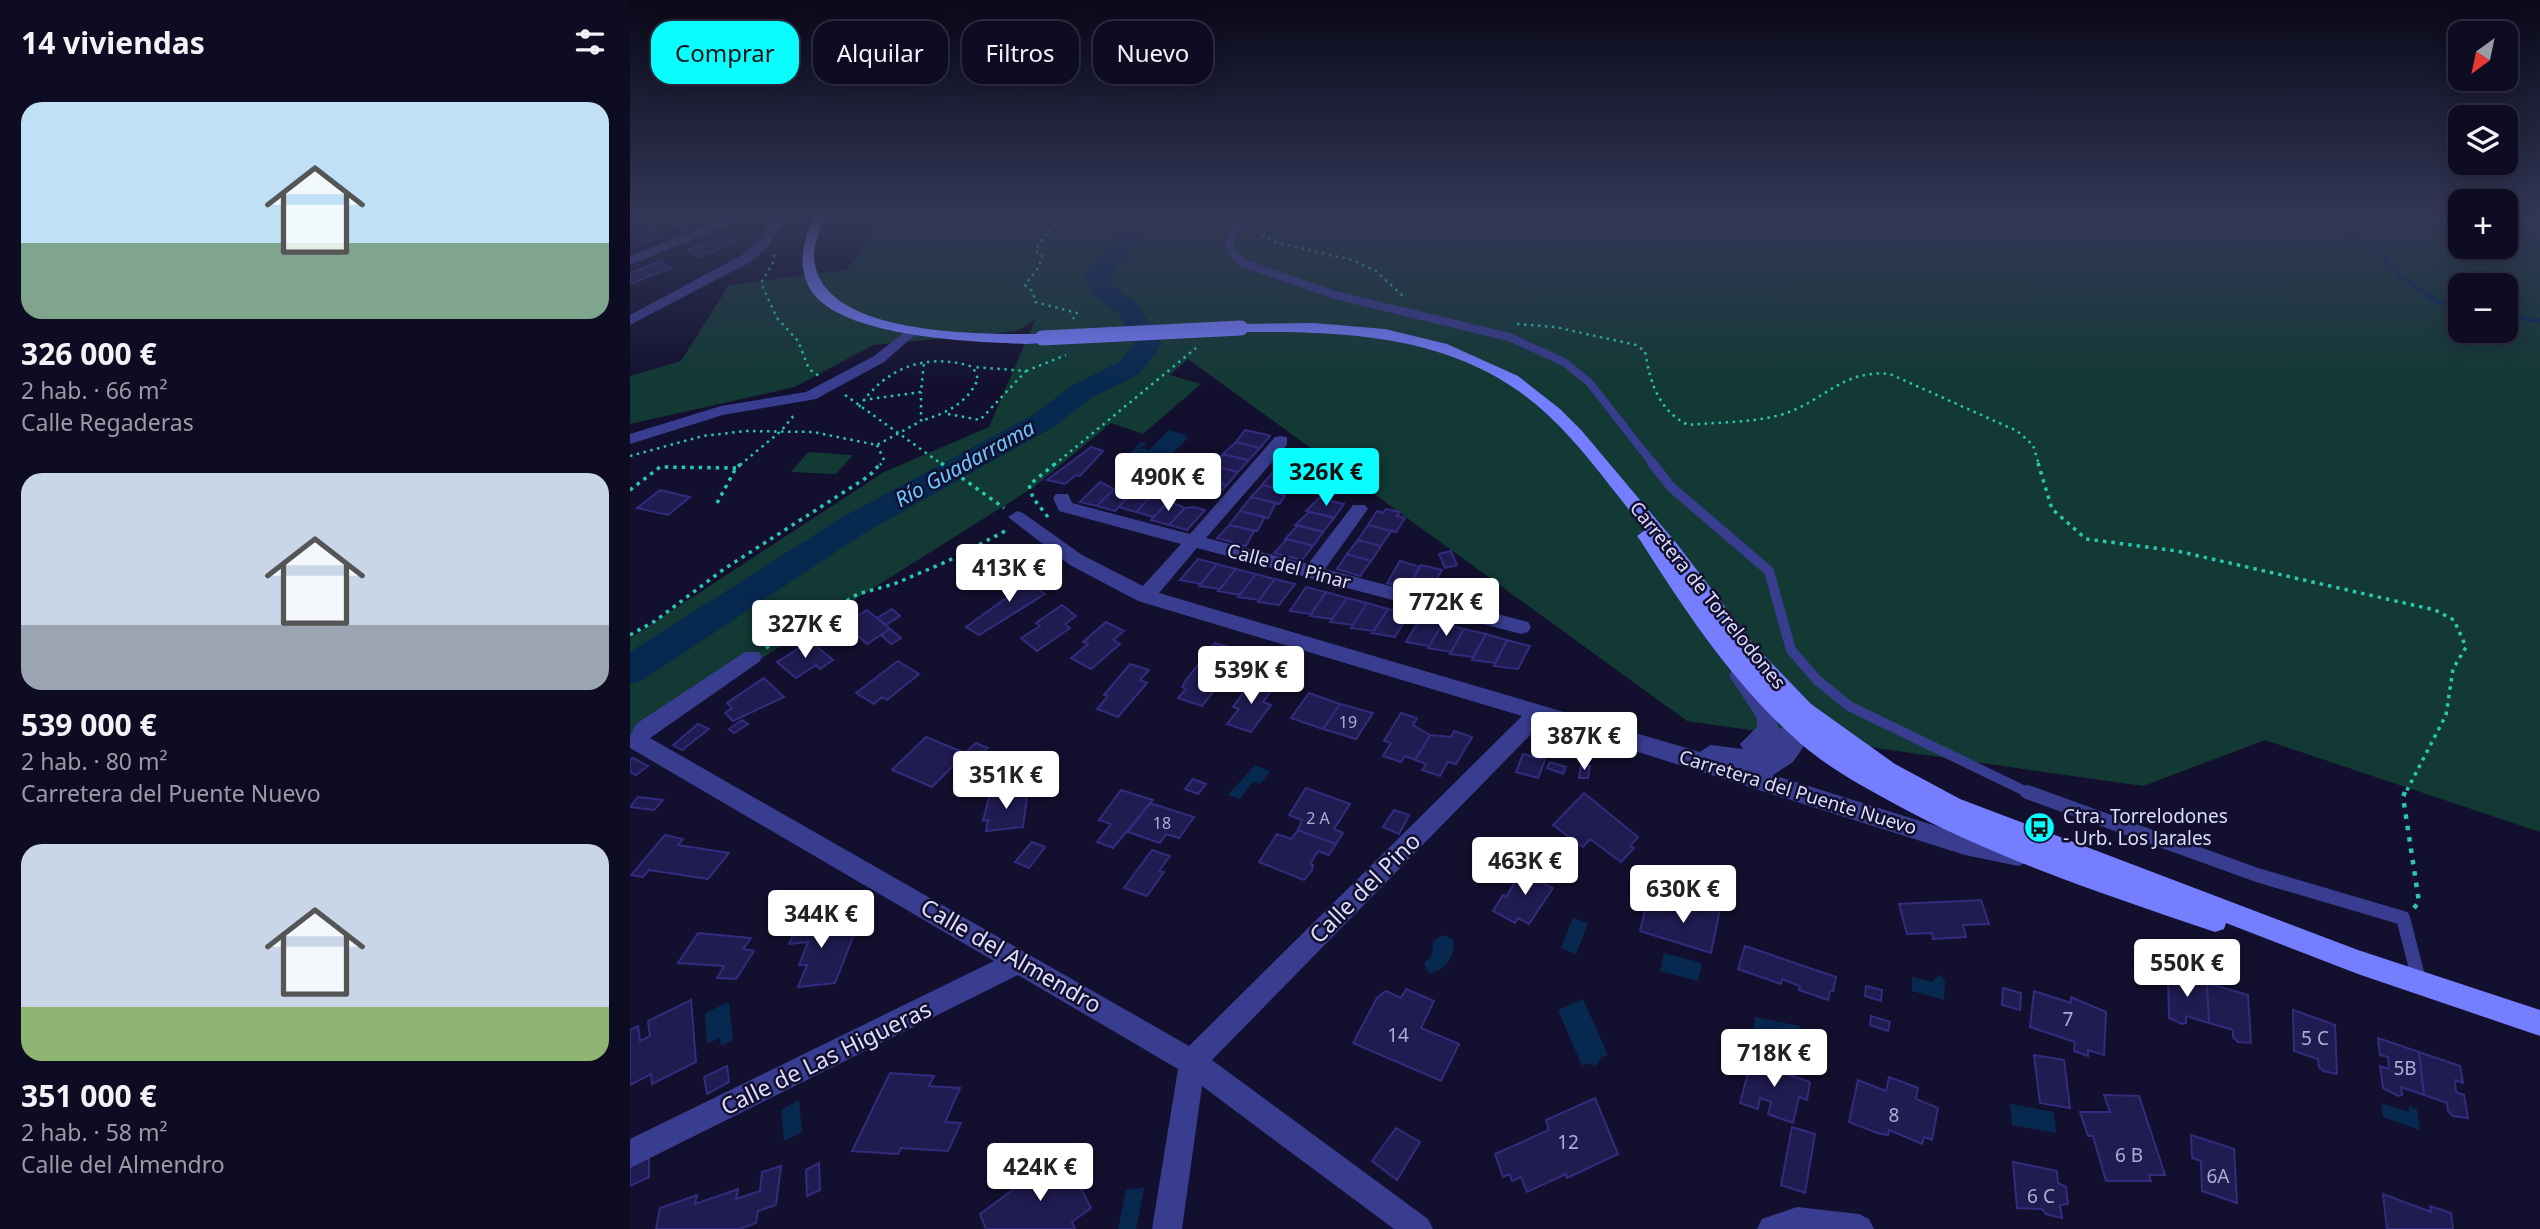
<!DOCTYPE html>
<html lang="es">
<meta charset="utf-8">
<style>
:root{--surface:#0e0c22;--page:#17152a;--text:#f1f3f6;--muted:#9b9ba5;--line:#2e2c40;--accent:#09fdff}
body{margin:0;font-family:"Noto Sans",sans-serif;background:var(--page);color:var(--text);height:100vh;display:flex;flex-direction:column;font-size:26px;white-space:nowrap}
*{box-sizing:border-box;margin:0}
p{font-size:23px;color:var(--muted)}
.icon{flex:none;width:38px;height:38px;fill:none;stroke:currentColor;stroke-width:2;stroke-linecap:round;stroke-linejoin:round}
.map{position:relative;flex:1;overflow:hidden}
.sheet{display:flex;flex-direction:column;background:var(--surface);width:630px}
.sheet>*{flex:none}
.guide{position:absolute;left:21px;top:21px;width:665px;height:63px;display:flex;gap:14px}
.needle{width:46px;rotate:213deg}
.tools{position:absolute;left:1818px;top:21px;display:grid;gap:14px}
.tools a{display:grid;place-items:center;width:70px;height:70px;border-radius:14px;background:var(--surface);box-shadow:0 4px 18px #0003,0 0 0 2px var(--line);font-size:35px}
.price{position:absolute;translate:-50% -60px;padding:0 16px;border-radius:7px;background:#fff;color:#222;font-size:23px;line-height:46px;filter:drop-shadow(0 2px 4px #0008)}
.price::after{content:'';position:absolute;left:50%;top:42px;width:21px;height:16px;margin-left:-10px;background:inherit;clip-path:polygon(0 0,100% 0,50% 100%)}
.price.on{background:var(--accent);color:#111}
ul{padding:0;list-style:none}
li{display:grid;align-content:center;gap:14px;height:371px;padding:0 21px}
li span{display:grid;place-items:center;height:217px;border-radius:21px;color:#555}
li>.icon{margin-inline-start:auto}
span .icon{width:126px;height:126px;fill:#fffc;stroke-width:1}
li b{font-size:30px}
h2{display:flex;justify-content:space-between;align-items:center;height:84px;padding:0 21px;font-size:30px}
.pill{padding:0 24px;border-radius:21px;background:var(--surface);box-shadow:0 4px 18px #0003,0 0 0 2px var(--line);font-size:24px;line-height:63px}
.pill.on{background:var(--accent);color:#111}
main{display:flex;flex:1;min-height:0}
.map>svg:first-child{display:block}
</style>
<main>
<section class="sheet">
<h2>14 viviendas<svg class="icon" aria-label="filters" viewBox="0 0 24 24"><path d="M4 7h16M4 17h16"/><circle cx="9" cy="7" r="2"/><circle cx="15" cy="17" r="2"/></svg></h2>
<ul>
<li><span style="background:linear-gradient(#bfe0f5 65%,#7fa58c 0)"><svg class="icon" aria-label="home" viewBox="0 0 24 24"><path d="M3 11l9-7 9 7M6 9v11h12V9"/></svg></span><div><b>326 000 €</b><p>2 hab. · 66 m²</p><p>Calle Regaderas</p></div></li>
<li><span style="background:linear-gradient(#c9d6e8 70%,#9aa5b1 0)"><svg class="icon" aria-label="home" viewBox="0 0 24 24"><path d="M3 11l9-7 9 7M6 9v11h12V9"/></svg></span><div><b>539 000 €</b><p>2 hab. · 80 m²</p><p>Carretera del Puente Nuevo</p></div></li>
<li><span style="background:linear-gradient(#c9d6e8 75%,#8fb573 0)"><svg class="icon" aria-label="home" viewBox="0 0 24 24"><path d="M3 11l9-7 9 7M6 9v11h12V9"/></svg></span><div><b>351 000 €</b><p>2 hab. · 58 m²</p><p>Calle del Almendro</p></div></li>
</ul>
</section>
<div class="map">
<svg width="1910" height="1229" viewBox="0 0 1910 1229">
<rect width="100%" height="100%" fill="#12102e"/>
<path fill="#123934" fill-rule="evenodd" d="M256,215h1574v32h46v-32h34v617l-275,-92 -122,46 -456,-65 -499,-362 -18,16 31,9 -58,50 -32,-11 -77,64 -404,254v-103l254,-166 105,-45 46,-107 -18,11 -144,14 -78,42 -165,37v-48l51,-15 48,-76 117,-15zM1830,285h46v46h-46z
M178,452l45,3 -17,19 -45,-2z"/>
<path fill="#072950" d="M539,430l17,5 1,4 -28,28 -34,-9 16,-16 6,2 -8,4 10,2z
M625,765l15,6 -10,13 -7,-2 -13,17 -12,-4z
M943,918l15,5 -12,31 -15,-6z
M812,935l11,4c4,15 -9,34 -24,34l-5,-9 8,-9 1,-14z
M1034,953l38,10 -4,18 -38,-10z
M1309,975l6,5 -1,20 -32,-9v-14l21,5z
M953,999l25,56 -7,2 -5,9 -8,-3 -6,3 -24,-56z
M99,1002l4,38 -12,6 -1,-8 -13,6 -2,-31z
M1125,1017l45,9 -2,20 -45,-10z
M169,1100l3,32 -18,9 -3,-31z
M1751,1103l28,9v-6l8,3 3,21 -37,-13z
M1380,1104l44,8 2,21 -44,-8z
M514,1188l-8,41h-18l8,-39z"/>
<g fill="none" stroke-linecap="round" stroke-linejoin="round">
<path stroke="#072950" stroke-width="4.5" d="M1648,215l57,11 39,22 27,29 37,25 22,4
M1876,315l34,6"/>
<path fill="#072950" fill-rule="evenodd" d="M508,215h24l-52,60 2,11 26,18 24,40 -23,30 -48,24 -36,28 -192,108 -220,146 -13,4v-32l211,-134 194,-104 36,-28 48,-24 16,-19 -16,-29 -28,-20 -6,-20z"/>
</g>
<path fill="#201b51" stroke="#342b7e" stroke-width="2" d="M60,216l11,6 -20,7 -10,-6z
M24,229l10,7 -19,7 -11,-6z
M96,235l11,7 -18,7 -11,-7z
M78,242l11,7 -21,8 -11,-7z
M31,261l10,7 -20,8 -11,-7z
M10,269l11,7 -21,8v-11z
M615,430l23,5 2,1 -10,12 -24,-6z
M606,442l18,5 6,1 -11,12 -26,-6z
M461,447l12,4 -23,25 -4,-1 -11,9 -18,-4z
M593,454l23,6h3l-11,12 -24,-6z
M584,466l19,5 5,1 -11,13 -26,-7z
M643,472l23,6 -4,4 3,1 -6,8 -27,-6z
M571,478l2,1 24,6 -12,13 -23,-6z
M470,482l14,7 -17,17 -17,-4z
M632,485l24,6 -4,4 3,1 -6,8 -28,-7z
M493,488l11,3 -19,20 -18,-5 17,-17z
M507,488l16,6 -17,18 -17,-5z
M30,490l30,7 -22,18 -31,-7z
M523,494l19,3 -18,20 -18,-5z
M621,497l25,6 -8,15 -28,-7z
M689,498l20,5 5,1 -10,14 -28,-7z
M539,501l16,7 -16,17 -18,-5z
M564,507l11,3 -18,20 -18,-5 16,-17z
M756,509l14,3 -3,4 8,2 -9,14 -28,-7 9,-14 6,2z
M610,511l25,6 -8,14 -28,-6z
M679,512l20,4 5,2 -11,14 -28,-7z
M599,525l25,6 -8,15 -29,-8z
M668,525l23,6 2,1 -10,14 -28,-7z
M738,525l23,6 -10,15 -23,-6z
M657,539l24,6 2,1 -11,14 -28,-7z
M728,540l23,6 -10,15 -24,-7z
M376,545l9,7 -15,10 9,6 -18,13 -3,-2 -14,9 -16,-12z
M821,551l6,14 -12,3 -6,-14z
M717,554l24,7 -11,15 -23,-7z
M568,559l19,5 -16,20 -21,-4z
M770,561l20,6 -13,21 -20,-5z
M587,564l19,5 -16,20 -21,-3z
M791,565l21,5 -14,23 -21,-5z
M606,569l20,5 -16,21 -22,-4z
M392,571l13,7 -6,4 13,6 -3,2 6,4 -66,41 -13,-8 57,-41 -13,-8z
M626,574l19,5 -16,21 -21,-3z
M645,579l20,5 -16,21 -21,-3z
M676,587l20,5 -15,22 -21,-3z
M696,592l21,6 -15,21 -22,-3z
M717,598l20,5 -14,22 -23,-3z
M737,603l21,6 -14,22 -23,-3z
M432,605l14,11 -11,8 5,4 -33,23 -16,-13 19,-12 -4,-3z
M262,609l8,7 -14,9 -9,-7z
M758,609l21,5 -14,23 -23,-4z
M237,610l23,19 -23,15 -22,-20z
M791,617l22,6 -14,23 -23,-4z
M476,622l18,9 -11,9 7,4 -29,25 -20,-11 17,-14 -5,-2z
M813,623l21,6 -13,23 -23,-4z
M260,629l11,9 -10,6 -10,-9z
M834,629l22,5 -13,23 -23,-3z
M856,634l21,6 -12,23 -23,-3z
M877,640l23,6 -12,23 -24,-3z
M180,641l23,19 -13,9 -4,-4 -20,13 -19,-16z
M585,643l21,6 -20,25 9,3 -23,29 -24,-8 8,-9 -4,-2 4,-7z
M268,661l21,13 -32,26 -5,-3 -8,7 -18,-11z
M500,664l19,6 -9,10 7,3 -29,34 -21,-8 11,-13 -4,-1z
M134,678l20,19 -51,24 -8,-8 7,-5 -5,-5z
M622,680l22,7 -11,15 8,3 -20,27 -24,-8 12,-15 -6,-2z
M679,693l31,11 -17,25 -32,-11z
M710,704l33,9 -17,26 -33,-10z
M771,713l16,5 -4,7 17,10 -15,25 -10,-4 -4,6 -18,-6 8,-13 -7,-2z
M112,720l6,4 -14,9 -5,-4z
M68,724l11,5 -27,21 -9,-5z
M824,731l18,6 -16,27 -8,-2 -8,14 -18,-6 4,-6 -11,-4 15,-25 21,2z
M296,737l39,16 11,-10 12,5 -18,19 -13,-5 -25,25 -40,-17z
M893,754l22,6 -7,18 -22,-6z
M3,758l15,8 -12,9 -6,-3v-12z
M920,762l16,5 -3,7 -16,-6z
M951,765l9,1 -2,12h-9z
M563,779l13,5 -8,10 -13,-5z
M676,788l44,16 -16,25 9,4 -7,11 -38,-14 4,-10 -13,-5z
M398,789l-5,38 -37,4 2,-11 -5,1 6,-24z
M491,790l32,10 -40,48 -16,-6 14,-18 -12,-4z
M954,793l54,44 -8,9 4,2 -13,14 -31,-23 -7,8 -30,-22z
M8,797l25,3 -9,10 -24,-3z
M520,803l44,14 -15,21 -13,-4 -6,9 -32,-11z
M764,810l15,5 -10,19 -16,-7z
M668,830l38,14 -7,11 -11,-4 -8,13 3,1 -1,5 -8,10 -45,-18 18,-28 14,5z
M35,835l18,4 -5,6 51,8 -21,26 -59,-9 -6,7 -12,-2z
M402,842l13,5 -16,21 -14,-6z
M522,850l18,6 -11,15 5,1 -17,24 -23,-8z
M895,865l24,13 -5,6 9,4 -24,36 -11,-6 -3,5 -22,-12 10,-16 3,2z
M1351,900l8,24 -26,1 3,12 -33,2 -1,-6 -25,1 -8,-30z
M1017,903l37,9 2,-8 34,5 -9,44 -71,-22z
M205,915l-9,20 29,-3 -20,51 -37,4 9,-22h-8l9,-23 -19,2 11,-26z
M68,933l53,5 -8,11 11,2 -18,28 -19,-1 7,-12 -46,-3z
M1115,946l91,31 -3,14h-3l-2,9 -29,-10 1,-4 -18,-7 -1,5 -43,-15z
M1538,971l39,12 2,40 -23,-7v7l-4,1 -13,-6z
M1577,983l41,12 3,48 -13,-1 -5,-5v-7l-24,-7z
M1236,986l16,4 -1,11 -16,-5z
M1373,988l18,5 -1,17 -18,-5z
M776,989l28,12 -13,27 38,16 -18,37 -88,-38 24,-45 9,-7 15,7z
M1404,991l37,12v-6l35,15 -2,43 -16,-5v6l-14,-5 1,-9 -45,-15z
M61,1000l5,62 -44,22 -1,-10 -21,11v-55l8,-4 2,15 10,-5 -2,-15z
M1663,1010l42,15 2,49 -14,-3 -4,-4 -1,-8 -24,-8z
M1241,1016l19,6 -2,9 -18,-6z
M1748,1038l41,14 5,43 -23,-8 1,8 -4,1 -15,-8 -3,-22 9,3 -1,-12 -8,-2z
M1789,1052l41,14 3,17 -8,-3 1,12 8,3 4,23 -15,-2 -5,-5 -1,-8 -23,-8z
M1123,1054l29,10 -2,8 30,10 -3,18 -8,-3 -6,26 -25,-9 3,-12 -11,-4 -2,11 -18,-6z
M1404,1055l30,5 6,48 -30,-5z
M97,1066l2,16 -22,12 -3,-17z
M260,1073l44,3 -5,10 31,2 -15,34 16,1 -13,28 -47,-3 -3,6 -46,-3z
M1259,1077l29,11 -2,11 22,9 -6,32 -8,-3 -2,7 -33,-14 -1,5 -11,-2 -28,-11 9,-42 28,11z
M1474,1095l35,1 26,79h-16l2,6h-45l-13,-45h-5l-8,-24h30z
M965,1098l23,56 -51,24 -1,-4 -39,18 -6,-15 -9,4 -2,-7 -7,3 -8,-23 54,-24 -3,-10z
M1162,1127l23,7 -10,59 -24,-8z
M766,1128l24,14 -23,38 -25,-19z
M1561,1135l43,14 3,54 -35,-12 -1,-30 -9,-3z
M19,1157v20l-19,9v-19z
M437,1161l24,47 -19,14 3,7h-89l-6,-15 65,-48 5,9z
M1383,1162l44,9 1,12 8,4 2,17 -8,1 2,13 -16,-4 -4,-5 -25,-1z
M189,1163l1,27 -13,6 -1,-26z
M151,1166l-5,39 -18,6 -2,12 -16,6h-84l4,-21 37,-13 -2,9 43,-15 -2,10 24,-8 2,-19z
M1753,1194l48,18 -1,-6 21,7 2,16h-66z"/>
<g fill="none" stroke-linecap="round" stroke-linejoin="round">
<path stroke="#28c8b0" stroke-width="2.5" stroke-dasharray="2.5 4.5" stroke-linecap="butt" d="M437,215l-18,15 -14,20 7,6 -3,11 -14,18 8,7 2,10 42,11 -4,6
M642,215l-9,20 11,7 78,18 24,11 28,26
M144,255v6l-13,22 16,35 21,23 11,28 10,7
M887,324l38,3 81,18 9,6c5,31 13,59 43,74 30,-3 62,-2 92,-10 43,-12 61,-46 110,-41l127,57 16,14 6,20
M396,371l40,-16
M215,395l98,70
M233,400l58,-8 3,-30
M229,407c27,-40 68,-55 114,-40l5,12c-11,25 -32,34 -57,42
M318,414l32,6 46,-49 -53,-4
M247,445l7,15 -4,5
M0,456l73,-20 43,-5 67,1 64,13 44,-24v-29
M110,465l41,-34 14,-17
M424,465l142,-117"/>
<path stroke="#28c8b0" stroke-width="3.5" stroke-dasharray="3.5 5" stroke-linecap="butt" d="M311,463l63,45
M1408,463l14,46 34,30 91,12 258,59 19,10 12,27 -13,22 -7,46 -41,79
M0,490l30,-23 76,1
M87,503l19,-35 6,-5
M418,517l-15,-19 -4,-13 27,-22
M0,635l25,-14 69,-52 145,-93 12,-13
M136,648l92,-54 36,-10 54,-23 61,-32"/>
<path stroke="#28c8b0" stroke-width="4.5" stroke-dasharray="4.5 7" stroke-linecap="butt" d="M1775,792l-2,5 16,105 -5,6"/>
<path stroke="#383d90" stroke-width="8" d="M617,215l-18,25 2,12 12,11 92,32 174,42 55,25 25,20 65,83"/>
<path stroke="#383d90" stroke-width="10" d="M1022,463l19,24 98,84 22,79 26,30 32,26 182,88"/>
<path stroke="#383d90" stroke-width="14" d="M1397,792l230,83 146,43 16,62"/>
<path fill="#383d90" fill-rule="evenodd" d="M105,215h17l-122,50v-9z
M144,215h12l-17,31 -17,15 -122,64v-10l112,-60 17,-14z
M280,328l5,1v6l-31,27 -68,37 -93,16 -93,29v-10l91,-28 85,-14 68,-36z
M651,436l6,1v8l-81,93 102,26 45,-59h12l3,4 -3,4 -40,56 203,53 3,5 -3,5 -7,2 -324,-86 -38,45 541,159 10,-7 33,4 -3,-5 17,-17v-9l-28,-42 3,-6h14l28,40 5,19 10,-4 3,-10 7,-3 7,3 5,12 11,4 3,6 -3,6 -8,3 -8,-3 -13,19 -20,13 192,60 53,11 8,3 4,7 -4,7 -8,3 -53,-11 -422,-133 -331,338 216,159 5,10h-39l-192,-143 -20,143h-30l26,-160 -160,-94 -388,193v-29l364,-178 -364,-213v-12l6,-12 109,-72h14l3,5 -3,5 -109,76 539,308 333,-330 -384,-115 -68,-36 -62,-48 9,-6 6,2 59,42 61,31 38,-42 -122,-33 -6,-13 3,-4h12l4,9 118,31 85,-97z
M1167,1207l62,7 10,5 5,10h-117l5,-10z"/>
<path fill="#747eff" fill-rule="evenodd" d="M183,215h12c-3,12 -12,30 -11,42 4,81 172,77 228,77l7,4c-9,9 -33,5 -46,5 -46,-2 -170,-9 -194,-56 -13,-27 -4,-45 4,-72z
M684,323l71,6 62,15 71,32 42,33 22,22 95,113 77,101 57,59 84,60 65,35 398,151 182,60v26l-182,-62 -132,-51 -2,6 -9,3c-109,-37 -219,-73 -320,-128 -33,-18 -66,-36 -94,-60 -66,-58 -114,-130 -161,-204l-3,-4 8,-6c-31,-38 -60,-80 -96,-114 -85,-81 -197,-85 -308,-84l-7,-4 7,-4z"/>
<path stroke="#747eff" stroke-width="15" d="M412,338l199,-10"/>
</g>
<linearGradient id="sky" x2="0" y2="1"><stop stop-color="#0a0919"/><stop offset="0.56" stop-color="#333757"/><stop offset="1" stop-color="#333757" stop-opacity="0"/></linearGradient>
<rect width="1910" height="387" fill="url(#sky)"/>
<defs>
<symbol id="bus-disc" viewBox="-11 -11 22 22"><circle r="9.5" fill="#09fdff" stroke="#12102e"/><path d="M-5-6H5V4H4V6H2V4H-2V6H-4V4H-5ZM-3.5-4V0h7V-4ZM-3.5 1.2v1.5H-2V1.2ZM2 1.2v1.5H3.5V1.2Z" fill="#111"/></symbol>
</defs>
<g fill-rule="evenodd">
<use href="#bus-disc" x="1392" y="810" width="35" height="35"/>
</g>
<g text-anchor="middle" stroke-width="5" stroke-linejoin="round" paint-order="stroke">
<g font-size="16" fill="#aeacd4">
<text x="718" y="728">19</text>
<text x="688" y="824">2 A</text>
<text x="532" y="829">18</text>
</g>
<g font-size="19" fill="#deddff" stroke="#12102e">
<text transform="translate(659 566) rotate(15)" y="7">Calle del Pinar</text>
<text transform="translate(1078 595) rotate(51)" y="7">Carretera de Torrelodones</text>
<text transform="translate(1168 792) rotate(17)" y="7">Carretera del Puente Nuevo</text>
</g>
<g font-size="19" fill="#deddff" stroke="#12102e" text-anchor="start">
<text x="1433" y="823">Ctra. Torrelodones<tspan x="1433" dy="22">- Urb. Los Jarales</tspan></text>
</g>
<g font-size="19" fill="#aeacd4">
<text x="1438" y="1026">7</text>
<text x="768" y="1042">14</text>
<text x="1685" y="1045">5 C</text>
<text x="1775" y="1075">5B</text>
<text x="1264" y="1122">8</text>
<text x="938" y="1149">12</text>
<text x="1499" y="1162">6 B</text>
<text x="1588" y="1183">6A</text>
<text x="1411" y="1203">6 C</text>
</g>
<g font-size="21" font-style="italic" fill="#6bc8ff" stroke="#12102e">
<text transform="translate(335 464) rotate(-29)" y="7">Río Guadarrama</text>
</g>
<g font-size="23" fill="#deddff" stroke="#12102e">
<text transform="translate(735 888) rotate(-45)" y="8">Calle del Pino</text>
<text transform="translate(381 956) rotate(30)" y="8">Calle del Almendro</text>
<text transform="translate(196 1058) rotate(-26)" y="8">Calle de Las Higueras</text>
</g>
</g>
</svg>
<div class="tools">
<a><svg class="needle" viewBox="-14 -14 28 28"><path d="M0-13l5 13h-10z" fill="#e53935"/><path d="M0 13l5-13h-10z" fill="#9b9ba5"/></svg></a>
<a><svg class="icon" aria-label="layers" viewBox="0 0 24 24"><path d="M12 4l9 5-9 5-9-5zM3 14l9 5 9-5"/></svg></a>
<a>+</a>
<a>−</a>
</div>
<b class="price on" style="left:696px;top:508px">326K €</b>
<b class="price" style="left:538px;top:513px">490K €</b>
<b class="price" style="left:379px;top:604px">413K €</b>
<b class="price" style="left:816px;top:638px">772K €</b>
<b class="price" style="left:175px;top:660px">327K €</b>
<b class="price" style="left:621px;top:706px">539K €</b>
<b class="price" style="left:954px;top:772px">387K €</b>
<b class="price" style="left:376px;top:811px">351K €</b>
<b class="price" style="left:895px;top:897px">463K €</b>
<b class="price" style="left:1053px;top:925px">630K €</b>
<b class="price" style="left:191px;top:950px">344K €</b>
<b class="price" style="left:1557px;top:999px">550K €</b>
<b class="price" style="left:1144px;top:1089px">718K €</b>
<b class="price" style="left:410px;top:1203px">424K €</b>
<div class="guide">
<a class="pill on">Comprar</a>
<a class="pill">Alquilar</a>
<a class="pill">Filtros</a>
<a class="pill">Nuevo</a>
</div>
</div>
</main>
